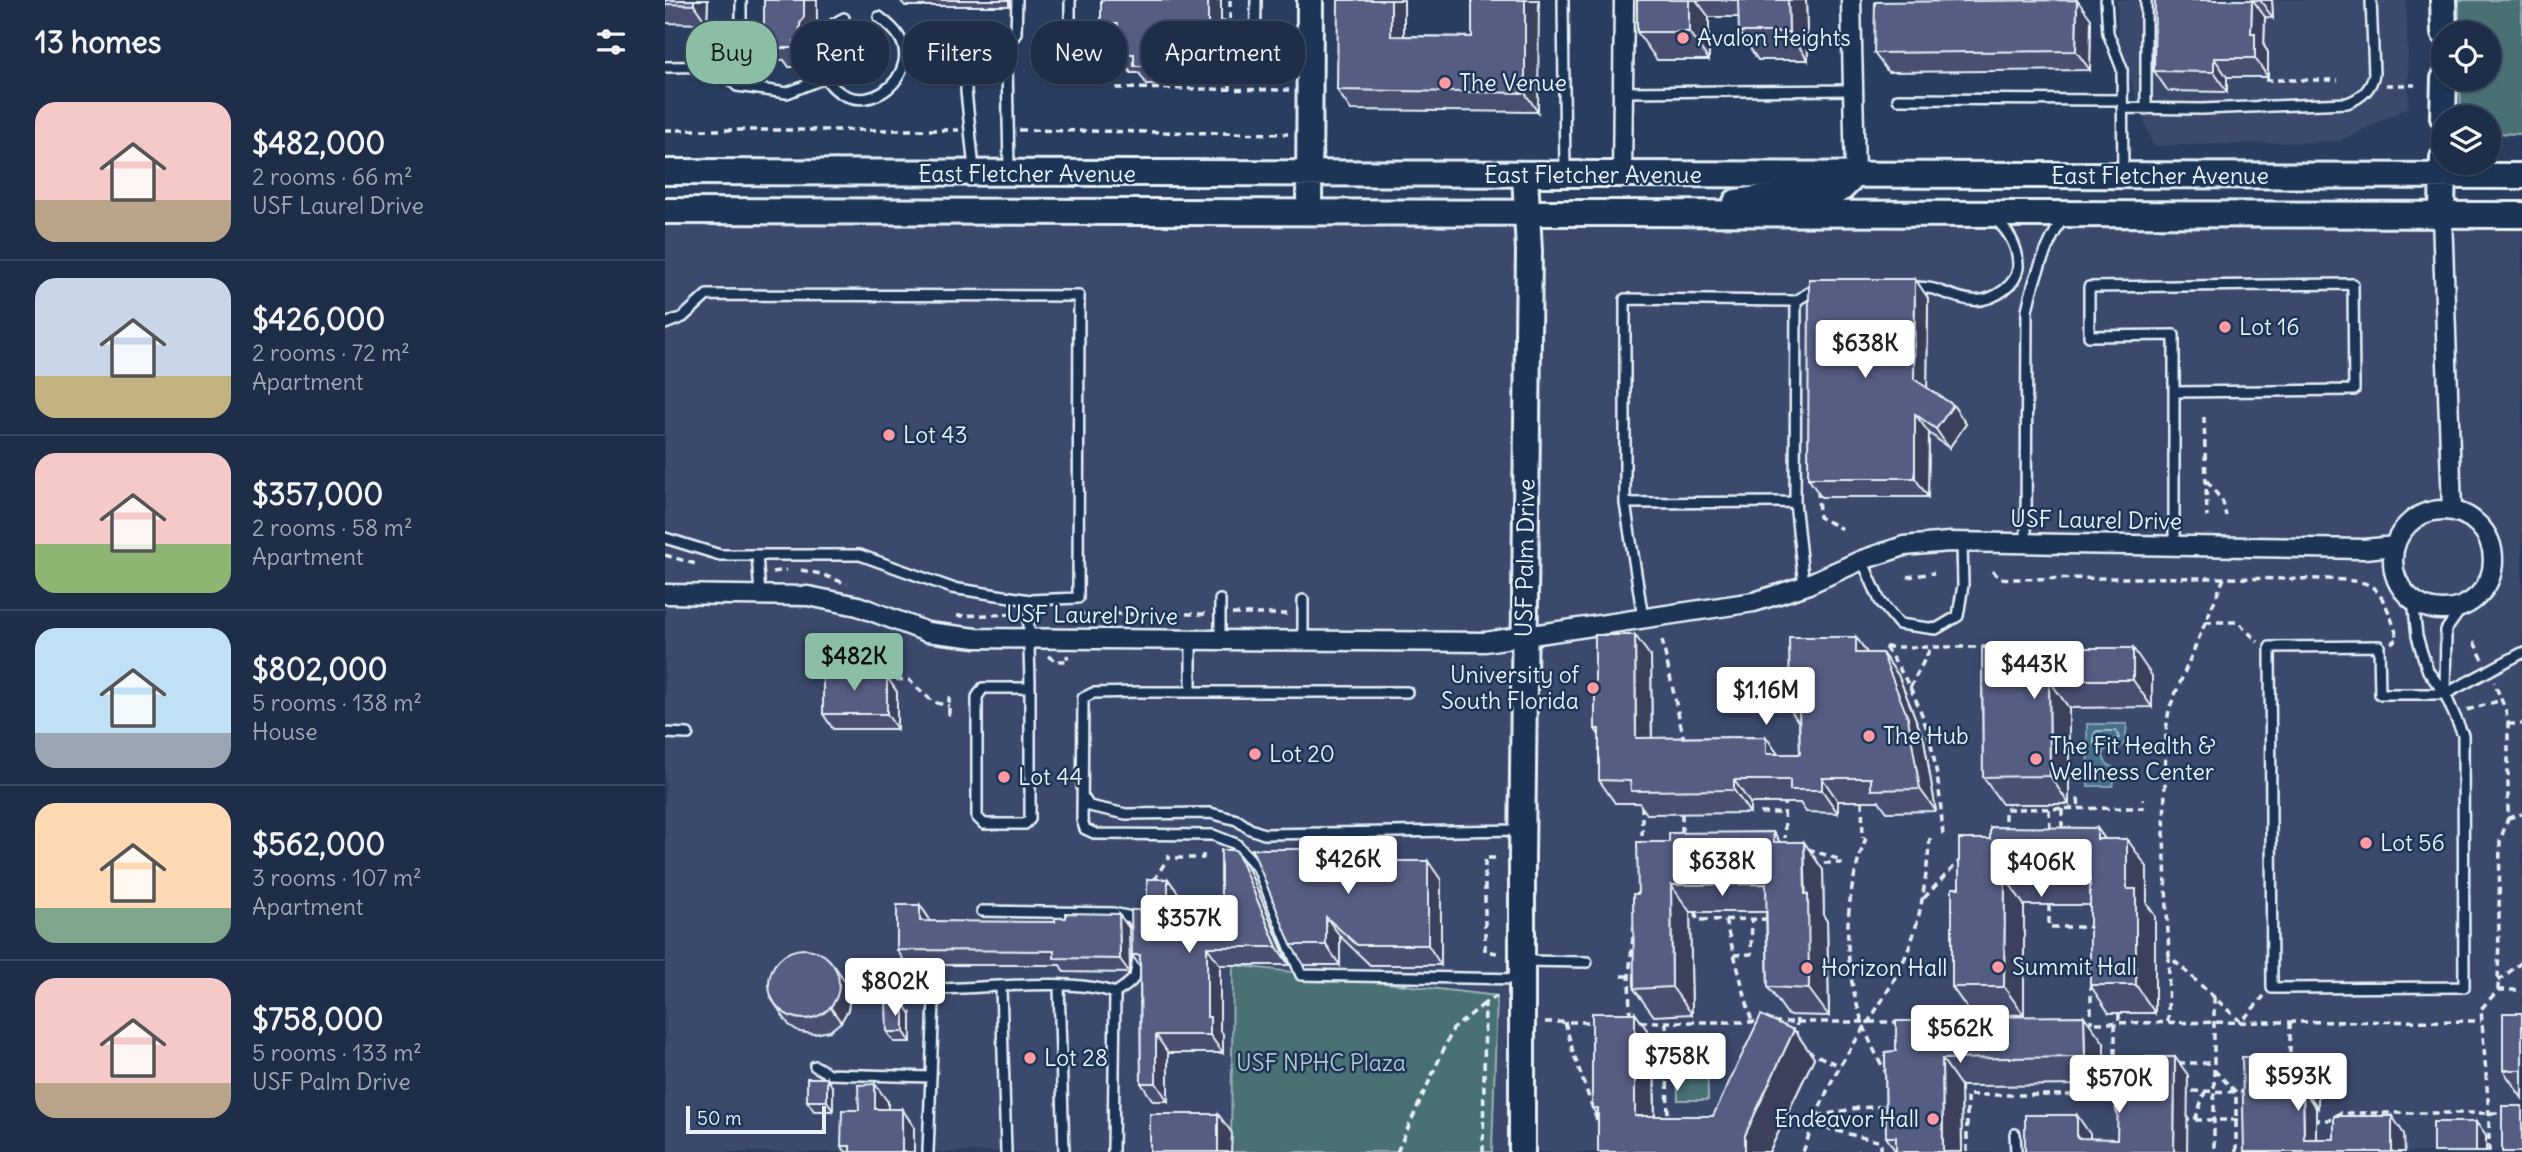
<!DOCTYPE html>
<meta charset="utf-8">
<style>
:root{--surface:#1e2e48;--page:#2b3a52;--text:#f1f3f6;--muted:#a1a8b4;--line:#3c4a60;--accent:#8abfa5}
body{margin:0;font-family:Delius,sans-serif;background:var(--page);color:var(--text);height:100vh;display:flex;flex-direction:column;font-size:26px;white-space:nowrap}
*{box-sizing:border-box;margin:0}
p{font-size:23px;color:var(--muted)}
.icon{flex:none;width:38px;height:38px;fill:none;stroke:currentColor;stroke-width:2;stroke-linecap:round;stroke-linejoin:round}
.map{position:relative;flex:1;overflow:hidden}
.details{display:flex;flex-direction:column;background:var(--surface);width:665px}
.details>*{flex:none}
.guide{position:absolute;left:21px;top:21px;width:665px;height:63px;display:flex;gap:14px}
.controls{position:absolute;left:1766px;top:21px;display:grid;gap:14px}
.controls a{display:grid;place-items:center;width:70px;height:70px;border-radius:50%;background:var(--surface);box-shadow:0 2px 5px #0004,0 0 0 2px var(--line);font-size:35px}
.scale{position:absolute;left:21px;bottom:18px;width:140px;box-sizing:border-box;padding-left:7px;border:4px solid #e8f1f8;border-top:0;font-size:19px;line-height:24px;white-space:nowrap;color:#e8f1f8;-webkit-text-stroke:5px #1d3557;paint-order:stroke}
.price{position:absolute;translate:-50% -60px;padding:0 16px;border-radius:7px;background:#fff;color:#222;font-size:23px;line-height:46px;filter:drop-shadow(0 2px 4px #0008)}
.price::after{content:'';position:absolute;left:50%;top:42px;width:21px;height:16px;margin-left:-10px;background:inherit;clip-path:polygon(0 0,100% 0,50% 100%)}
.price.on{background:var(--accent);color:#111}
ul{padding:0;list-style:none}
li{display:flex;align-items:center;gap:21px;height:175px;padding:0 35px}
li+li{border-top:2px solid var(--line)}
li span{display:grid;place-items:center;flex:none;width:196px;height:140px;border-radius:21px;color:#555}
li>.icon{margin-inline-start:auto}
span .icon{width:84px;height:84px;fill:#fffc;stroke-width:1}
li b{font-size:30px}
h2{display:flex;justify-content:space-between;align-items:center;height:84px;padding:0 35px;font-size:30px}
.pill{padding:0 24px;border-radius:28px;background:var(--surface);box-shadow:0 2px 5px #0004,0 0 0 2px var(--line);font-size:24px;line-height:63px}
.pill.on{background:var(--accent);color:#111}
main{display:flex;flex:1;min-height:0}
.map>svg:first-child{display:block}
</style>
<main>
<section class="details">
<h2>13 homes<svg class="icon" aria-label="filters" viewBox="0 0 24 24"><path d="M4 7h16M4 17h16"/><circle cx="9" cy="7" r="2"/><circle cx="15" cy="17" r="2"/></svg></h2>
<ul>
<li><span style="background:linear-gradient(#f6c9c9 70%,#b9a48a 0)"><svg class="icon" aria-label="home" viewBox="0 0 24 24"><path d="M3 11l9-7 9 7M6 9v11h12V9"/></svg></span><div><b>$482,000</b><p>2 rooms · 66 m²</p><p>USF Laurel Drive</p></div></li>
<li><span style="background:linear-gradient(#c9d6e8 70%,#c2b280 0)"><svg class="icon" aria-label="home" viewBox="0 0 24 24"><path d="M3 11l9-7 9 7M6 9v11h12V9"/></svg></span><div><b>$426,000</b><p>2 rooms · 72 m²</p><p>Apartment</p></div></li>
<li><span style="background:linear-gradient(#f6c9c9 65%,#8fb573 0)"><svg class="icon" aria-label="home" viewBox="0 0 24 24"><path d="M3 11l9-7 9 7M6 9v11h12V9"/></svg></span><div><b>$357,000</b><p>2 rooms · 58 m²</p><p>Apartment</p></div></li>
<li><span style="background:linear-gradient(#bfe0f5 75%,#9aa5b1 0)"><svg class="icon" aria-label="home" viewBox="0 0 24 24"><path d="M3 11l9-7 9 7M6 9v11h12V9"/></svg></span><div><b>$802,000</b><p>5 rooms · 138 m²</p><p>House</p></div></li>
<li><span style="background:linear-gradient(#ffd9b3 75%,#7fa58c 0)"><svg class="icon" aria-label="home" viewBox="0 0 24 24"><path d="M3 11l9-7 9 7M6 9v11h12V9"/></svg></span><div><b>$562,000</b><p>3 rooms · 107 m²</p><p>Apartment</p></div></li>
<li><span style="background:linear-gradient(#f6c9c9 75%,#b9a48a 0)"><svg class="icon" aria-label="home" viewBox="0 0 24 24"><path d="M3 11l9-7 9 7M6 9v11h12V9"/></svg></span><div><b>$758,000</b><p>5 rooms · 133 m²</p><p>USF Palm Drive</p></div></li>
</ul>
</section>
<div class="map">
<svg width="1857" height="1152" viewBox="0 0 1857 1152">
<rect width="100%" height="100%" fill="#283d60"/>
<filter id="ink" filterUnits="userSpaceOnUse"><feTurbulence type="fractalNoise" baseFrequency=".0143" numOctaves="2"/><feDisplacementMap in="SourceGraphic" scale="14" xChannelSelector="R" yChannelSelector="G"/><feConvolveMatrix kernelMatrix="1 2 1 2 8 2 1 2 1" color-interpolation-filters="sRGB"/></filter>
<g filter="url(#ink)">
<path fill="#3a4a6d" d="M1452,0h289l3,107 -69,34 -187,5 -35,-102z
M0,221l1857,3v928h-1857z"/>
<path fill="#4a7073" stroke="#99b0b6" stroke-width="2" d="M1794,0h63v134l-33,-1v-16h-28l-1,-38h29v-46h-30z
M568,965l264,31 -5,156h-261z
M1012,1049h30l1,51h-30z"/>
<path fill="#446f8a" stroke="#86a3b6" stroke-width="2" d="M1422,724h40l-2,19 -5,5 -8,-1 -7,3 -2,6 3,7 11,7 -4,16h-25z"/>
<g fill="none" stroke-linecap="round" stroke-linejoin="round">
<path stroke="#a6bdcc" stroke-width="2" d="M1432,731h19l3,7 -23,8 -2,-2v-10z"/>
<defs>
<path id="lane" d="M405,0v61
M898,0l2,173
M1441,0l2,33 14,36 1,105
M179,18c-54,25 -11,104 39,74 11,-7 18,-17 21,-30 4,-20 -10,-34 -25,-45
M240,51l76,5 25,-6 10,-17 1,-33
M334,51l8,14 2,105
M302,56l-1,35 8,78
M0,67l76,-1v-66
M53,67l19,19 50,7 38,-15
M590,70l1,-70
M958,92l230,-2
M1233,99l224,1
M1457,108l80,1 145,-6c14,-5 24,-13 27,-29l-3,-74
M1481,109v-109
M1245,287c9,0 19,0 27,3 25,9 43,18 67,0 8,-6 13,-12 14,-22 1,-20 -8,-35 -22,-48
M1131,301l-1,201 9,84
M0,324l18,-7 24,-22 372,1 -1,302 -48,2
M1509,392l180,-2 -1,-106 -264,3v49l85,-1v211
M960,503l170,-1
M0,538l55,17h140l92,33 78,12c-3,29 0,59 0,88v131l-5,5h-41l-7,-7v-120l6,-9h47
M1361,543l1,-233c7,-34 19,-64 37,-94
M92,555l3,39
M1197,560l18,41 19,23 37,5 22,-13 5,-31 -1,-43
M555,600v40
M638,600v42
M1748,600l4,36 5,17 6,18 17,23 18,41 1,252 -192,1 -2,-341 109,-1 1,48h65l77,-41
M978,618l-18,-115v-204l171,2 23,-15
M526,692v-51
M742,692h-269l-45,1 -10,5 -1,122 3,9 11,5 117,1 23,9 22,24 43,107 219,4
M1780,693l1,-63 17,-24
M0,733l23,1
M418,797l6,9 37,8 84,-1 27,7 13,9 14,5 256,-4
M317,911l131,2 18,4 5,8
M859,961l63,1
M394,986l5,166
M336,987l5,165
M450,993c21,-13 22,-15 23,-40
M150,1066l14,8 101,3
M1350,1134l1,18
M263,1152l6,-152 7,-11c47,-1 132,-12 174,4l-2,159"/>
<path id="street" d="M1186,0l4,175
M957,175l2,-175
M1777,215l10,295
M1728 560a50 50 0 1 1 100 0a50 50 0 1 1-100 0Z
M0,594l143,2 50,10 69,26 49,6 509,4 269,-40 50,-16 58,-26 42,-14 45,-4 415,7 31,-3"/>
<path id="secondary" d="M1778,0l1,33
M1778,117l1,-38
M0,172l1857,4
M1071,202l46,-7h47l13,-7 13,-13
M0,211l1857,4
M644,212l1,-212
M1777,215l1,-57
M857,1152v-294l7,-607 -4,-77"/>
</defs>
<use href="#lane" stroke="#e8f1f8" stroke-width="14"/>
<use href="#street" stroke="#e8f1f8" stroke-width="23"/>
<use href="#secondary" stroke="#e8f1f8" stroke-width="30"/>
<path stroke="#e8f1f8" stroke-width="3.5" stroke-dasharray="7 5" stroke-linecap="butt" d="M565,0v22
M556,22h9v68
M1600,80h73
M1721,85h29
M451,88l173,2
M0,130h294
M354,130l269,4
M1539,417l3,100
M1542,481l16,21 3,14
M1153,490l1,27 23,12
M0,555l34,10
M136,570l20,4 26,10
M1327,571l8,7 11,1c92,-1 183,-2 275,0 17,0 72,-2 85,7 15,11 21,36 27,52l-7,5
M108,572l13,-2
M1242,577l27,-4
M1559,578l-55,131 -3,22 -2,107 5,118 72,66 23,-26
M401,614h143
M567,614h59
M292,616l58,-2
M1540,622h33l20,20
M997,640l22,100
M1809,642l9,18
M1220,647c8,12 17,25 23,37 26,47 32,102 35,154
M1220,647h118
M383,656l7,5h13l-1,-6
M219,679l25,1 24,22 16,4
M1245,688l21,-41
M286,698h-2v16h2
M1802,710l35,-10
M1843,724h14
M1413,798l1,11
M1119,799l1,39
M1197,801l1,37
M977,805v33
M1384,809l1,22
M1397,809v22
M1095,813h25
M1017,814v22
M1843,818l14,-4
M1340,832v-23l138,-1v-9
M1201,838c-30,78 -23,164 21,236
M1143,849l33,11v3h-25
M503,854v4h35v-4
M830,858h-10v93l12,2
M489,880l14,-22
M1259,898l38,-40
M1384,905v22h42
M1031,912l1,8 74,-1
M1060,920l27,102
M1069,955l17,-1 1,-35
M956,976h8
M1833,981l24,-19
M1426,983v40
M1833,990h24
M1549,997v155
M1454,1013v10
M965,1016l-1,-40 5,-50
M880,1022h48
M900,1022l8,30 26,74
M975,1022h121
M1001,1022l2,96
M1108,1022h125
M1503,1022l1,-64
M1625,1022v37
M1419,1023l397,-2
M1450,1023v81l3,11
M1131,1038l1,-23
M1142,1051l33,15
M1513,1063h36
M1549,1070l22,22v60
M1527,1091l54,1
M1152,1116l41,-8 31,-2
M1518,1120h63
M1530,1120l10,-28
M1648,1120h17l10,-7h166
M1148,1125l68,17v9l-24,1
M732,1152l56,-123 32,-26
M818,1152l2,-149 12,-7
M1138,1152c12,-32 23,-64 41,-93 22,-35 47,-68 63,-106 15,-37 19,-76 23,-115
M1302,1152v-57h123l25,-9
M1824,1152v-39l-8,-104 17,-19 2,-149 8,-23v-94l-2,-13 -12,-29"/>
<use href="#lane" stroke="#1d3557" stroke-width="9"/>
<use href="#street" stroke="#1d3557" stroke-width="18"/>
<use href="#secondary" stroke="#1d3557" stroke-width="24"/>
</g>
<path fill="#4a5071" stroke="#e8f1f8" stroke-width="2" d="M0,0h43l-1,24 -42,-1z
M152,0v35l-4,8 -1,17h-4v7h-19l-5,-7h-7l-13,-19z
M235,0h109v6h-104z
M436,0h120v45h-17v28h-16v12h-41l-8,-12h-8l-13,-19v-11h-4l-13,-19z
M807,0l66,112 -187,-2 -14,-20 67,-54 68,1z
M972,0h169l2,60h-50l-19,-28v-15h-30v43h-52l-20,-28z
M1490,0h117l1,18 -8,-1 -1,29 4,6v25h-41v15l-59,-1 -14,-20z
M1426,19l-1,51 -202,2 -14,-19z
M1250,279l13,19 -1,90 26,17 13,19 -17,24 -20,-15 -1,64h-107l-13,-19z
M1191,637l11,16h15l16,22 26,65 12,71 -49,1 -8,-11h-41v12l-32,-1 -6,-9h-50v10l-103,1 -8,-11h-24l-16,-23v-45l-4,-6 56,-72 1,81 114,-1 11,17h23l-1,-31 -9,-14z
M1317,648l170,28v31l-83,1v96h-67l-19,-27z
M201,677h21l10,15v37h-64l-10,-15z
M1432,828l8,11 42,28v37l8,12v97h-46l-19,-28v-80h-66v110l-53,-1 -19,-27 7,-99 31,-49z
M1108,832l7,10h24l19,28 1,47 3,4 2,95 -41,-1 -20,-28 -2,-75h-76l2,102 -38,2 -20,-27 4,-95z
M649,849l7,9 69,3 51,19v85h-71l-30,-29v29h-36l-13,-20z
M583,868l41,97h-69v65l3,4v19h-55v48h-15l-12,-18 -1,-116 -8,-12 36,-76 13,18v13h40z
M255,905l10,15v1l199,7 1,45 -66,-1 -4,-7h-153l-10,-15z
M181,983l4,12 -2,15 -7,12 -11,9 -16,3 -14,-2 -11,-7 -18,-27z
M970,1013l19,27 1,76h58l81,-86 20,28 -45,94 -171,-36 -6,-8z
M1857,1013v85l-19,-28z
M246,1014v28h-17l-7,-10z
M1439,1043v42l-143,1 1,66h-66l-10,-15 -1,-85z
M1653,1075v33h-2v31h18l70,-5 -160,18z
M168,1088v23h-19l-7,-10z
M223,1102v7h14l12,18v25h-68l-5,-6z"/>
<path fill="#3c415c" stroke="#e8f1f8" stroke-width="2" d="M29,0h14l-1,24 -13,-19z
M139,0h13v35l-4,8 -1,17 -13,-19 1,-17z
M543,0h13v45l-13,-19z
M726,0h13v55l-13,-19z
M860,0h14l-1,112 -13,-19z
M1024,0h7l13,17v43l-20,-28z
M1123,0h18l2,60 -19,-28z
M1412,0l14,19 -1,51 -14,-19z
M1587,0h1l12,17 -1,29 4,6v25l-13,-19 -4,-25z
M1595,0h12l1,18z
M526,26l13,19v28l-13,-19z
M129,41l14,19v7l-14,-19z
M509,54l14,19v12l-14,-19z
M1549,58l13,19v15l-13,-20z
M1250,279l13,19 -1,100 -13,-19z
M1288,405l13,19 -17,24 -13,-19z
M1250,414l14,19 -1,64 -13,-19z
M970,635l16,22 1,104 -16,-23z
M1191,637l16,23 -16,-7z
M1468,648l19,28v31l-19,-27z
M1217,653l16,22 26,65 12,71 -16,-22z
M222,677l10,15v37l-10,-15z
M1384,680l20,28v96l-19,-28z
M1101,737l16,23 -16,-6z
M1157,778l16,23v12l-16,-23z
M1069,780l16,23v10l-16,-23z
M1432,828l19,28 -19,-17z
M1108,832l19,28 -18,-18z
M1462,839l20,28v37l8,12v97l-19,-28 -9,-96z
M1139,842l19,28 1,47 3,4 2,95 -20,-27z
M716,847l13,19 -13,-5z
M649,849l14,19 -14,-10z
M571,850l12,18 41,97 -12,-18z
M763,861l13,19v85l-13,-20z
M1340,877l19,28v110l-20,-28z
M503,879l13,18v31l-13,-18z
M1006,885l19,27 2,102 -20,-27z
M255,905l10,15v16l-10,-15z
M454,914l10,14 1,45 -10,-14z
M661,917l14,19v29l-14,-20z
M542,947l13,18v65l3,4v19l-13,-18 -3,-18z
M171,968l10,15 4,12 -2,15 -7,12 -10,-14z
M239,1004l7,10v28l-7,-10z
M970,1013l19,27 1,104 -20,-28z
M1419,1016l20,27v42l-19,-28z
M1129,1030l20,28 -45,94h-24v-17z
M491,1035l12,18v48l-12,-18z
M1510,1057l13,18 -1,77h-13z
M1641,1057l12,18v33l-12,-18z
M1277,1059l19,27 1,66h-19z
M162,1078l6,10v23l-6,-10z
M210,1084l13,18v25l-13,-18z
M1638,1090l13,18v44l-12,-13z
M237,1109l12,18v25h-12z
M553,1114l14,19 -1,19h-13z
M1412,1115l13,19v18l-13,-14z
M1727,1116l12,18 1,18h-13z
M1811,1122l10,14v16h-10z"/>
<path fill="#565d83" stroke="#e8f1f8" stroke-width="2" d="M0,0h29v5l-29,-1z
M99,0h40v16l-4,8 -1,17h-5v7h-18v-7h-12z
M436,0h107v26h-17v28h-17v12h-40v-12h-16v-30h-17z
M673,0h53v36l81,1v-37h53v93l-188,-3z
M972,0h52v32h-52z
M1073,0h50l1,32h-50z
M1412,0l-1,51 -202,2 1,-51z
M1490,0h97l-1,33h4v25h-41v14l-60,-1z
M1144,279h106l-1,100 39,26 -17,24 -21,-15v64h-107z
M930,635h40l1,103 130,-1v17h34l-1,-45h-9l-1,-72h67v16h26l26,65 12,71 -49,1v-12h-49v12h-32v-10h-56v10l-103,1 -1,-10 -31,-1v-51h-4z
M1317,648h151v32h-84l1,96 -67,1z
M162,670h34v7h26v37h-64v-38h4z
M1325,827l107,1v11h30v50h9v96h-46v-107l-85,-1 -1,110h-52v-99h7v-49h31z
M1108,832l1,10h30l1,52h3l1,95 -41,-2 -2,-103 -95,1 1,102 -38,2 -1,-95h5l-1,-52h32v-9z
M680,847h36v14h47v84h-71l-31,-28v28h-35l-39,-96h62v9h31z
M556,850h15l41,97h-70v70h3v18h-54v48h-15l-1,-128h-8l-1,-45h16v-31h21v31h53z
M232,905h23v16l135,1v-4h11v-5l53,1 1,45 -66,-1v-7l-157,-1z
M104 984a35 35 0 1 1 70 0a35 35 0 1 1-70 0Z
M221,1003l18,1v28h-17z
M927,1013h43v103h78l48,-101 33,15 -49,105v17h-147v-44h-6z
M1838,1013h19v67v-10h-19z
M1419,1016l1,41 -143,2 1,93h-47v-15h-10l-1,-85 11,-1v-30h54v-4z
M1454,1057h56l-1,95h-149v-37h52v23l40,1z
M1577,1057h64v33h-3l1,49h30v-23h58v36h-148z
M142,1078h20v23h-20z
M210,1084v25h27v43h-52v-6h-9l1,-36h17l-1,-25z
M1837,1106h20v46h-20z
M485,1114h68v38h-68z
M1768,1122h43v30h-43z"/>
</g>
<g fill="#ff9aa2" stroke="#1d3557" stroke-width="2.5">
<circle cx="1018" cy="38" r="7"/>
<circle cx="780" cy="83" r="7"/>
<circle cx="1560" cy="327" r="7"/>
<circle cx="224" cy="435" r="7"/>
<circle cx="928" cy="688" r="7"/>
<circle cx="1204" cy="736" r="7"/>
<circle cx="590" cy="754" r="7"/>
<circle cx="1371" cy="759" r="7"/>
<circle cx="339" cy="777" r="7"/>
<circle cx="1701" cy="843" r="7"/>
<circle cx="1333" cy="967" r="7"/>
<circle cx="1142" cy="968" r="7"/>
<circle cx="365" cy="1058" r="7"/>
<circle cx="1268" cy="1119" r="7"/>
</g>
<g text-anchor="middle" stroke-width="5" stroke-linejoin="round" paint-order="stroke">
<g font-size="23" fill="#e8f1f8" stroke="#1d3557" text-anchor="start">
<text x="1032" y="46">Avalon Heights</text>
<text x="794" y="91">The Venue</text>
<text x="1574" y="335">Lot 16</text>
<text x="238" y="443">Lot 43</text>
<text x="914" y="683" text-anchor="end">University of<tspan x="914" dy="26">South Florida</tspan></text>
<text x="1218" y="744">The Hub</text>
<text x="1385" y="754">The Fit Health &amp;<tspan x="1385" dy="26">Wellness Center</tspan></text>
<text x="604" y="762">Lot 20</text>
<text x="353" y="785">Lot 44</text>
<text x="1715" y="851">Lot 56</text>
<text x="1347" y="975">Summit Hall</text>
<text x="1156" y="976">Horizon Hall</text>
<text x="379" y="1066">Lot 28</text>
<text x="1254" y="1127" text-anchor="end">Endeavor Hall</text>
</g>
<g font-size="23" fill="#e8f1f8" stroke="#1d3557">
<text x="362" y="182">East Fletcher Avenue</text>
<text x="928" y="183">East Fletcher Avenue</text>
<text x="1495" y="184">East Fletcher Avenue</text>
<text transform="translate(1431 520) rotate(1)" y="8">USF Laurel Drive</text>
<text transform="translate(860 558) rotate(-89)" y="8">USF Palm Drive</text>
<text transform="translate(427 615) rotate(1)" y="8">USF Laurel Drive</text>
</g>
<g font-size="23" fill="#b1c4c9" stroke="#1d3557">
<text x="656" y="1071">USF NPHC Plaza</text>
</g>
</g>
</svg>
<div class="controls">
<a><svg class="icon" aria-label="locate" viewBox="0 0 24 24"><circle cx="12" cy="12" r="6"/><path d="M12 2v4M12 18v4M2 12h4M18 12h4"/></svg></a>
<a><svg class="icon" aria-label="layers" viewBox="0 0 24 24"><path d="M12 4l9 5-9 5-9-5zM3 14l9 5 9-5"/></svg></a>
</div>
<div class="scale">50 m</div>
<b class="price" style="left:1200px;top:380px">$638K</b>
<b class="price on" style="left:189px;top:693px">$482K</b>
<b class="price" style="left:1369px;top:701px">$443K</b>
<b class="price" style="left:1101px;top:727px">$1.16M</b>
<b class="price" style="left:683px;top:896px">$426K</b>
<b class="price" style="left:1057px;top:898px">$638K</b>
<b class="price" style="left:1376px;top:899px">$406K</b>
<b class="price" style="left:524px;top:955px">$357K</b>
<b class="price" style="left:230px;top:1018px">$802K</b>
<b class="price" style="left:1295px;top:1065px">$562K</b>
<b class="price" style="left:1012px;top:1093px">$758K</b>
<b class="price" style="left:1633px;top:1113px">$593K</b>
<b class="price" style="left:1454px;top:1115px">$570K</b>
<div class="guide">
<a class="pill on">Buy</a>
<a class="pill">Rent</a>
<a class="pill">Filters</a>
<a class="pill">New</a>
<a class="pill">Apartment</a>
</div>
</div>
</main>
